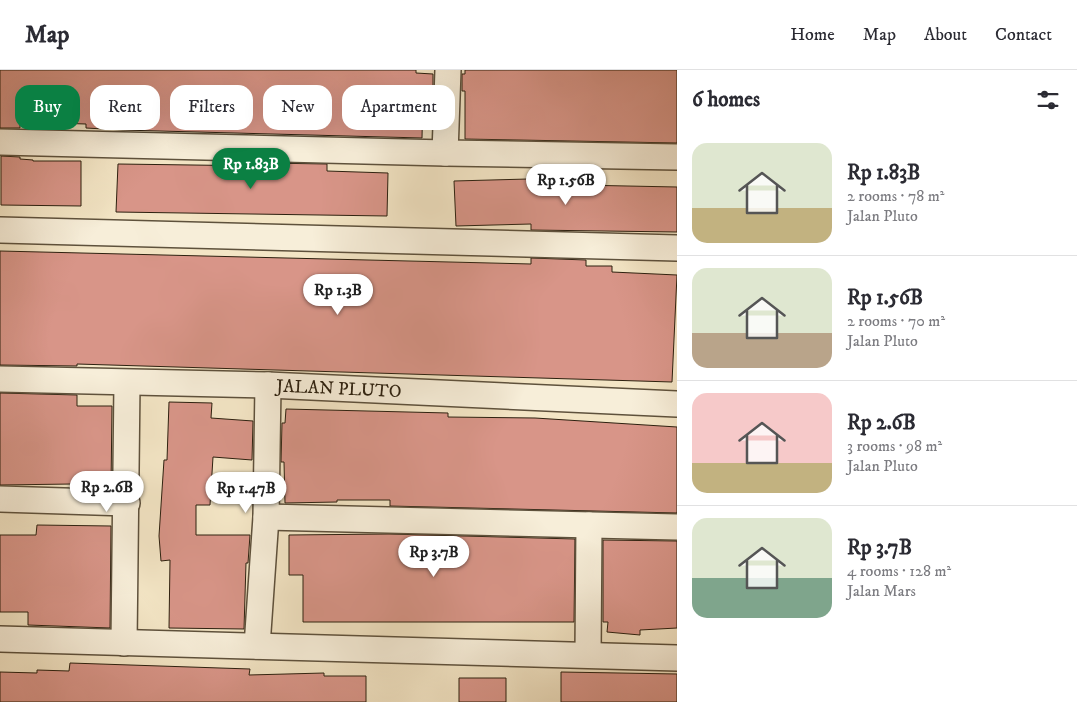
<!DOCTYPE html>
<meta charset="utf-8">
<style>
:root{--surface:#fff;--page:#f2f2f3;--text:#2b2b33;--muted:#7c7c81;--line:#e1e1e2;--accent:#0b8043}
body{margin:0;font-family:"IM FELL DW Pica",serif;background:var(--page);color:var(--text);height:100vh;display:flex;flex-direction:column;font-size:19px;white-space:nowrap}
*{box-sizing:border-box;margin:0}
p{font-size:16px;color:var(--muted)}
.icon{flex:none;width:28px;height:28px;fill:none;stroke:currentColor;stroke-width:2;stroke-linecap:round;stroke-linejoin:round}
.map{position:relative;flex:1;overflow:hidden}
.drawer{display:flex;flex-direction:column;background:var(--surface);width:400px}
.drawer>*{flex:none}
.hud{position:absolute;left:15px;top:15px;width:475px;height:45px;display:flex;gap:10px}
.price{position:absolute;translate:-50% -42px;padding:0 11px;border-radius:18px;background:#fff;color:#222;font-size:16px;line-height:32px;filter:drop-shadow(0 1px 2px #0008)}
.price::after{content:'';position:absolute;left:50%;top:30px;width:15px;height:11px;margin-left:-8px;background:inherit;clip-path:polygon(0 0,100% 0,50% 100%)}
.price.active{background:var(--accent);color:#fff}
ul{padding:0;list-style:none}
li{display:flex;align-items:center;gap:15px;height:125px;padding:0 15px}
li+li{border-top:1px solid var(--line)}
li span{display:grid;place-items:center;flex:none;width:140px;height:100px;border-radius:15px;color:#555}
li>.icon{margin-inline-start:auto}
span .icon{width:60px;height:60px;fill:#fffc;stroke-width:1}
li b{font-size:21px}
h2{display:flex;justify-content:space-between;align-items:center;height:60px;padding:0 15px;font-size:21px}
.tag{padding:0 18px;border-radius:15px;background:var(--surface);box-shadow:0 5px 20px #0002;font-size:18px;line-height:45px}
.tag.active{background:var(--accent);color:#fff}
header{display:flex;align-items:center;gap:30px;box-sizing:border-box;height:70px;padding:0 25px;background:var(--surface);border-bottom:1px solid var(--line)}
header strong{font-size:24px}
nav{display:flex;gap:28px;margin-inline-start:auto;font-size:18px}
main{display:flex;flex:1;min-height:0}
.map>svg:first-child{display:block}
</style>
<header>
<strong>Map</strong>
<nav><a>Home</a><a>Map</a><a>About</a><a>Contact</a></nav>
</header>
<main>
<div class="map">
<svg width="677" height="632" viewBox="0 0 677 632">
<rect width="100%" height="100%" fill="#f3e5c5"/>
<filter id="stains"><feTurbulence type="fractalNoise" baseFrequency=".004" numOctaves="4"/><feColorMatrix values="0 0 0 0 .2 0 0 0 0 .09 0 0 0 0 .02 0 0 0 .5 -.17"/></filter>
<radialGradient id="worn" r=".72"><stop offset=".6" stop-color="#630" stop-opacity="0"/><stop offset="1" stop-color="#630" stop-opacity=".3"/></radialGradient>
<path fill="#d89588" stroke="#2c200f" d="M0,0h416v3l17,1v17h-10l-1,47 -300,-8 -36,-2v-4l-66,-2v6h-20z
M465,0h212v73l-212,-4v-48h-3v-17h3z
M1,86l19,1v2l13,1v1h48v45l-80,-1z
M266,93l61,1v7l61,2 -1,43 -271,-4 2,-48 148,2z
M528,109v5l149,3v45l-146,-2v-6l-75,2 -2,-45z
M0,181l531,13v-6l55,2v6h26v6l65,3 -5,107 -595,-18v2l-77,-1z
M0,323l77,2v11h35l-1,82 -39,-1v-3l-72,1z
M169,332l43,1 -1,15 42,3 -1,39 -39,-3 -3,48h-14v30h54l-2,28h-2l-2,66 -75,-1 1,-68 -9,1 -2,-25 5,-76h3z
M286,339l162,4v4l87,1 142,9v86l-287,-7v-6h-53v2l-52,1 -1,-41h-3l1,-39h3z
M37,455l74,1 -1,102 -82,-3v-13h-28v-77h36z
M389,464l186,5 -1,83h-271v-47h-14v-40z
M603,470l74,1v87l-37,2v5l-33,-3 1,-10h-5z
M70,593l180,6 -1,6 75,-2v3h42v26h-366v-30l37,1v-3l32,1z
M561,602l116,2v28h-116z
M459,608h47v24h-47z"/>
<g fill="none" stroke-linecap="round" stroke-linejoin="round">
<defs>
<g id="minor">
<path d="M0,72l445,11 232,4"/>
<path d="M445,83l3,-83"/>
<path d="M0,160l677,18"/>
<path id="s1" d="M0,309l268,6 409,19"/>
<path d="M0,429l127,4"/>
<path d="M266,447l411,10"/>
<path d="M0,569l677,19"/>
<path d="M124,573l3,-260"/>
<path d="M257,576l9,-129 2,-132"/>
<path d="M588,584l1,-129"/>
</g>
</defs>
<use href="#minor" stroke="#5e513c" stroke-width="28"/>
<use href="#minor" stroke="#f7eed9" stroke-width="25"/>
</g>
<g text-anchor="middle" stroke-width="4" stroke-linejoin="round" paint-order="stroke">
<g font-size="18" fill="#2c200f" stroke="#f7eed9">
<text dy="6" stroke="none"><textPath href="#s1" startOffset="339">JALAN PLUTO</textPath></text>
</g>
</g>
<rect width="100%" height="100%" filter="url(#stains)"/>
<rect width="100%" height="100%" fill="url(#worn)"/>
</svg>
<b class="price active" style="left:251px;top:120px">Rp 1.83B</b>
<b class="price" style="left:566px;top:136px">Rp 1.56B</b>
<b class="price" style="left:338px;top:246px">Rp 1.3B</b>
<b class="price" style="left:107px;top:443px">Rp 2.6B</b>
<b class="price" style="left:246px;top:444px">Rp 1.47B</b>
<b class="price" style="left:434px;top:508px">Rp 3.7B</b>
<div class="hud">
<a class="tag active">Buy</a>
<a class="tag">Rent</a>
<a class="tag">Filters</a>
<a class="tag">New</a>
<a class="tag">Apartment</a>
</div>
</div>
<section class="drawer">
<h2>6 homes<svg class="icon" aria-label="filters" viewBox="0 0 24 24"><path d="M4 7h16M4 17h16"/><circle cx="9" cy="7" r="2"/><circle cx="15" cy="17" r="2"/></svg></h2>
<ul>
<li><span style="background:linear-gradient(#dfe7d0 65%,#c2b280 0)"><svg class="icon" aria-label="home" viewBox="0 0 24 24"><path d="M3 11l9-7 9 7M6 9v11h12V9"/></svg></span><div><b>Rp 1.83B</b><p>2 rooms · 78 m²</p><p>Jalan Pluto</p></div></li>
<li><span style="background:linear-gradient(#dfe7d0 65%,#b9a48a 0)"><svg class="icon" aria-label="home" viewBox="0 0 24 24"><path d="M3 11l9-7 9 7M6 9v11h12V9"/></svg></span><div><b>Rp 1.56B</b><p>2 rooms · 70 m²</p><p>Jalan Pluto</p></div></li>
<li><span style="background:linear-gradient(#f6c9c9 70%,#c2b280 0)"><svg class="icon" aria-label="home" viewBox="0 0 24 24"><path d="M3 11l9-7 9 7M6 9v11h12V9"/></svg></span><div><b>Rp 2.6B</b><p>3 rooms · 98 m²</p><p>Jalan Pluto</p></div></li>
<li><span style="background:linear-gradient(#dfe7d0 60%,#7fa58c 0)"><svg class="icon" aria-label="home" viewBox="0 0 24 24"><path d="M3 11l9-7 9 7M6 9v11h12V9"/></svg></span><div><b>Rp 3.7B</b><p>4 rooms · 128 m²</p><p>Jalan Mars</p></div></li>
</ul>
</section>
</main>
